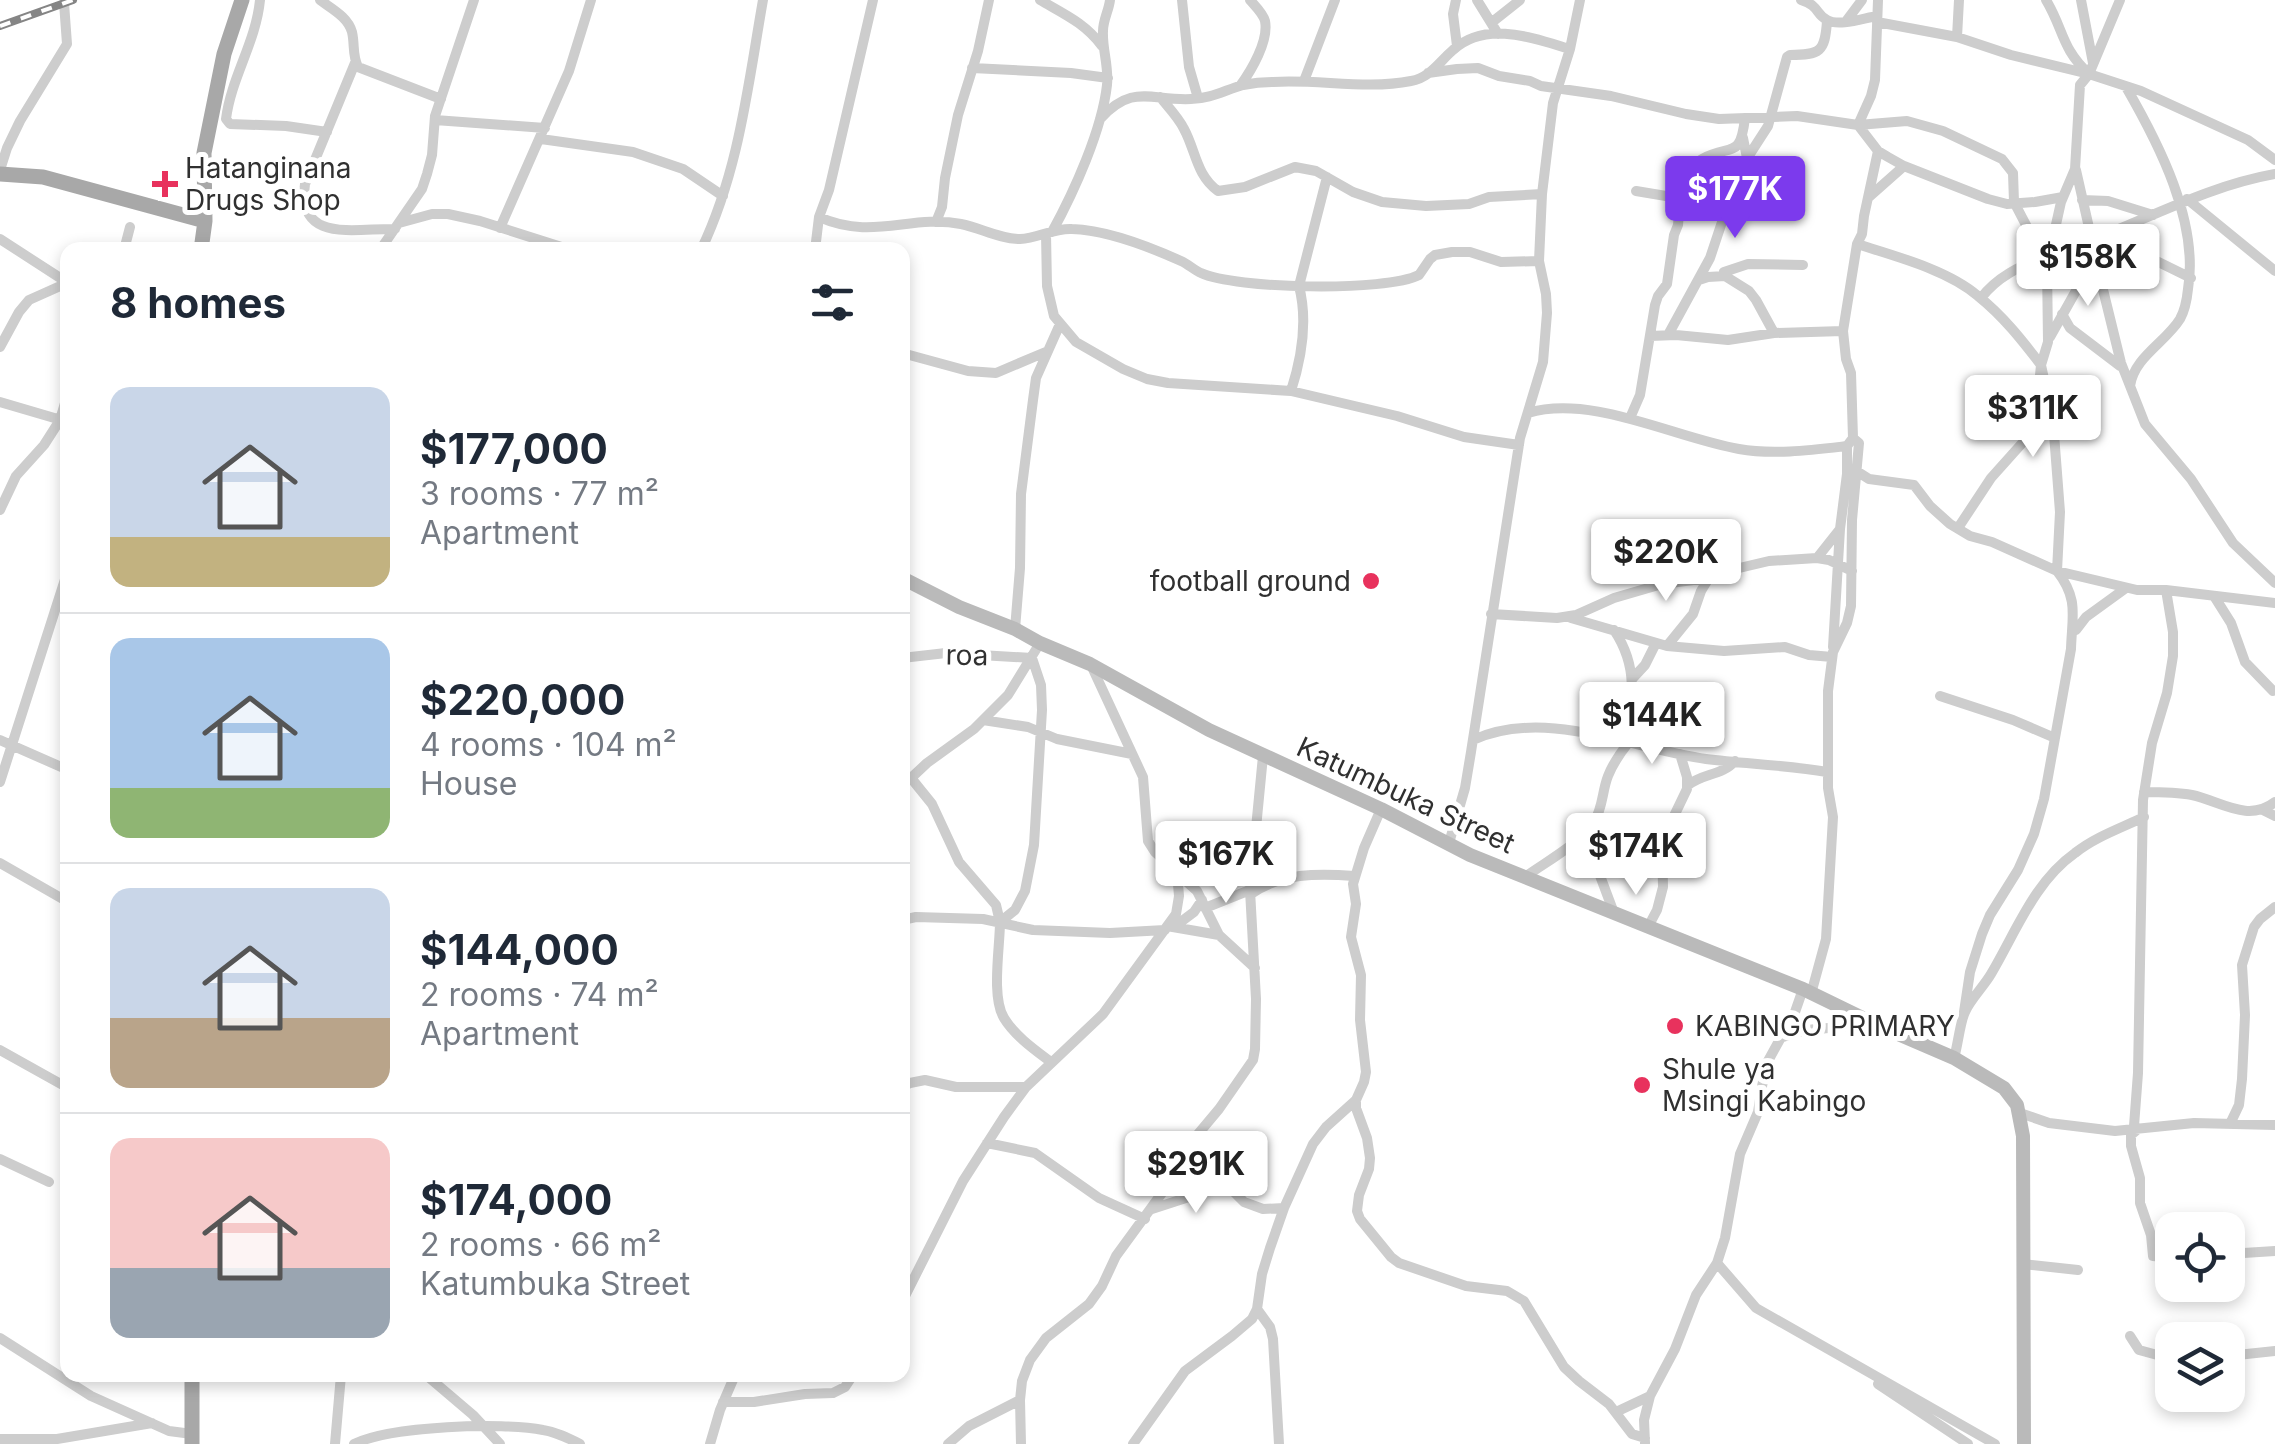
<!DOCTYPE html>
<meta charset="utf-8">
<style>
:root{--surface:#fff;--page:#f6f6f7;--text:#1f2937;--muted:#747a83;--line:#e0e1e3;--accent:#7c3aed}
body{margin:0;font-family:Inter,sans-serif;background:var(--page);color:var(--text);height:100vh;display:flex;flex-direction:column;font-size:38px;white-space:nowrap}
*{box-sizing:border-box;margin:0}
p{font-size:32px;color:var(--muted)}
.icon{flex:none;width:55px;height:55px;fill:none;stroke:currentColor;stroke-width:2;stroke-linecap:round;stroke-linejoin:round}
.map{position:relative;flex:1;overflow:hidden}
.details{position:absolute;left:60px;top:242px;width:850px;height:1140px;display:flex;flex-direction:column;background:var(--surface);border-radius:20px;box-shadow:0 5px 15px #0003}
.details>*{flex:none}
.buttons{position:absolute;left:2155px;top:1212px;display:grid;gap:20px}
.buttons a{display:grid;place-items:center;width:90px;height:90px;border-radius:20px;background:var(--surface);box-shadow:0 5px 15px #0003;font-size:50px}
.price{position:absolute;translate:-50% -85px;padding:0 22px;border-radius:10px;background:#fff;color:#222;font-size:32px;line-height:65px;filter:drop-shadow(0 2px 5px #0008)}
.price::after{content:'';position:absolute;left:50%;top:60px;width:30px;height:22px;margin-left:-15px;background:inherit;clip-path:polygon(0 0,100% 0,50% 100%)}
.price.on{background:var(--accent);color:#fff}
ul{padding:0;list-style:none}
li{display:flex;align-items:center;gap:30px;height:250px;padding:0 50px}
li+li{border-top:2px solid var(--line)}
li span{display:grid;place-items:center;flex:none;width:280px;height:200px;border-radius:20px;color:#555}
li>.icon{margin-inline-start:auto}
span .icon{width:120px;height:120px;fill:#fffc;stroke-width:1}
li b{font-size:42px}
h2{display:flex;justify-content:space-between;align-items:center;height:120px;padding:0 50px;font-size:42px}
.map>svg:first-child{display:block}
</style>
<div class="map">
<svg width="2275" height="1444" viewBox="0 0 2275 1444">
<rect width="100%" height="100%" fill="#fff"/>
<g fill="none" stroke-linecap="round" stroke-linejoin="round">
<path stroke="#cdcdcd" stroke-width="10" d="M260,0c-4,42 -29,78 -34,119l4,5 56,2 41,6
M320,0c12,9 28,17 32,32 3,13 0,23 6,35l83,32
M1040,0c24,14 45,23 62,46
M1182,0l7,67 9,31
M1456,0l-3,14 4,32
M1477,0l21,34
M1801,0c19,6 14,14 26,20 12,7 37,-2 50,-4
M1878,0l-3,80 -4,16 -13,29 49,-4 36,10 59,28 11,14 1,29 33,63
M2081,0l12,63
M1847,20l15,-20
M1877,22l80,15 54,18 78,19 52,17 107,49 27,20
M1491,23l29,-23
M1957,37l2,-37
M355,63l-50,121c-8,60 51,44 90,45
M972,68l99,5 37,5
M1428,73l29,-4 21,-1 21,8 31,5 11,5 70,10 75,18 33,5 78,-3 61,9 20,26 10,6 16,9 84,33 19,5 28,-2 28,-5
M2089,74l31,-74
M1304,81l31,-81
M1240,86c11,-15 29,-45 25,-65 -2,-8 -10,-15 -15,-21
M2126,87c33,57 73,135 62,202 -1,10 -3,21 -8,30 -14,23 -46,38 -50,67
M1160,97c8,10 18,20 24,32 12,22 12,46 34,62l27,-4 50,-20 21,4 37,21 29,10 44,4 43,-2 20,-7 53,-3
M1100,119c33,-36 50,-18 91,-20 19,0 34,-9 52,-14 10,-2 20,-3 30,-3 46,-3 93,8 138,-1 19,-3 29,-20 42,-31 33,-30 80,-12 117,-1
M435,120l110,8
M541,139l92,13 50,17 40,27
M1748,157l20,-31 19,-69 3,-2c30,0 35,-3 37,-34
M0,170l7,-22 13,-27 47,-77 -3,-41
M2076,170l16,71
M1636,191l36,6 20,9 39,5 12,-3 22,3
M1869,197l35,-31
M2187,199l88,72
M2082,200l26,1 45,14
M819,217c54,24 91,-3 142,7 20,4 38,15 59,15 18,-1 34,-11 52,-10 34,1 78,18 109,32 7,3 13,9 20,12 34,16 185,19 218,2l11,-16 5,-4 17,-3h18l31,10 38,-1
M936,222l6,-15 3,-29 13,-63 20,-64 11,-51
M399,223l33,-9h16l32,7 91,29
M500,228l69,-157 22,-71
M1052,232c22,-40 50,-102 55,-147 2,-19 -5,-36 -4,-54 0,-11 6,-21 7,-31
M1046,234l1,52 7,30 22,26 47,27 24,10 21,4 123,8 106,25 67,21 55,8
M0,239l68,44
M2098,239l-3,18 26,106 24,61 46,55 42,64 42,40
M1857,244c38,12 91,26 121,52 25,20 44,44 63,69l-4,41 -12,34 -34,38 -33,50
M2098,246l36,4 57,28
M124,250l6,-23
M380,250l42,-61 5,-15 5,-19 3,-39 39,-116
M701,250c38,-79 47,-165 62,-250
M815,250l4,-33 10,-27 44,-190
M2049,255c77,-23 147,-67 226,-81
M1725,276l24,15 7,9 18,33
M1699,280l9,-3 17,-1 -1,-4 24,-8 55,1
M1981,298c16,-21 39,-32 63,-41
M2062,314l8,14 50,38
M1668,335l42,-77 14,-42 10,-11 11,-33 2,-14 -4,-20
M1650,336l26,-1 52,5 46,-7 69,-2
M2050,337l45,-80
M0,347l19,-35 10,-12 38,-17
M902,353l66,18 28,2 52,-22
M1291,391c11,-34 17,-70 8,-105l28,-109
M0,402l68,20
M1528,413c64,-19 147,25 211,36 34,6 73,1 108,-3l6,-8
M1630,418l10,-23 15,-90 3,-9 9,-12 7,-49 4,-10 4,-49c6,-6 13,-13 20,-17 29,-16 38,2 43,-41
M1858,472l11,7 45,6 16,21 20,18 20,12 22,6 65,29 80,19h29l109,13
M0,510l16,-34 28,-31 16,-25 8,-27
M1817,558l23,-29 7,-55v-28
M2166,590l7,42v24l-6,37 -15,50 -9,57 -5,273 -4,53 4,3 -7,6v11l9,32v25l11,32 2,21 19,2
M2214,596l17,27 14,39 28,29
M1491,614l66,4 19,-3 38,-17 48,-14 47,-6 9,-5 51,-12 48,-3 12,2 23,11
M1571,618l96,28 57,5 61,-4 24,8 23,2
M1015,629l5,-61 1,-74 12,-94 3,-22 24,-54
M1614,630c24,36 21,71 7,110
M2076,630l10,-13 40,-29
M1667,646l26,-32 8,-23 8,-13
M1833,647l7,-118
M902,658l44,-5 86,5 9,27 1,25 -8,135 -9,46 -10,19 -15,12
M1632,679l13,-14 11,-22
M1940,696l73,24 42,18
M983,720l45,7 29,12 75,15
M0,740l68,30
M1473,740c72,-33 160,9 233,19 40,5 81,6 121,13
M911,778l21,26 27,58 37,43 4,17c0,25 -9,75 4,96 11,18 31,32 47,44
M902,780l9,-2 16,-15 47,-34 34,-34 32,-52
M0,782l68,-212
M1687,786c15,-13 35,-10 48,-25
M2144,792c16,0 32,0 48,3 28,6 56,28 83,7
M1381,809l-17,39 -11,36 3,20 -5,33 10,38 -1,45 6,52 -2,10 -8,18v8l11,30 3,20 -1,11 -10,26 -2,16 3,8 31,38 8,6 67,23 41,5 17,10 40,66 15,14 30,23 23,30 13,4
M2261,809l14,7
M1592,824l7,49 15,40
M1449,843l16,-55 6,-36 49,-314 23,-76 4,-49 -1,-19 -7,-33 3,-67 11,-91 17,-54 10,-49
M0,863l68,39
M1177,873l20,18 22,44 36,33
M1525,877c22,-16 53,-32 69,-55 9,-14 8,-31 14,-46 5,-13 13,-24 21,-34
M1251,894c29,-21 67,-21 103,-18
M1205,908l45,-18
M902,920l14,-3 67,2 50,11 77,3 55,-3
M1167,926l52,9
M1174,927l20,-15 8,-12
M1648,927l9,-17 6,-23 -1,-46 25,-52v-12l-7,-23
M1811,994l15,-55 7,-122 -5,-29v-97l5,-39 14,-29 4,-17 1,-86 7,-77 -6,-5 -2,-65 -5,-14 -3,-28 14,-87 5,-10 2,-18 14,-65
M1964,1012l6,-40 12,-38 8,-19 28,-45 16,-36 10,-35 27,-150c1,-33 8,-50 -14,-78l3,-59 -7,-91 -12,-56 7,-23 -1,-77 14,-63 14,-33 5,-84 9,-11c-28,-26 -25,-44 -43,-74
M1783,1037l23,-7 68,-6
M0,1050l68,38
M1954,1058c4,-13 6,-36 11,-46 5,-12 19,-26 26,-38 25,-42 43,-92 84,-121 20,-16 46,-25 69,-36
M902,1087l8,-4 15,-3 31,7h70
M2020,1113l29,10 66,8 79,-8 81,2
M2230,1124l9,-19 3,-26 3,-64 -3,-50 12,-38 6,-8 15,-12
M987,1143l48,10 64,45 46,21
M1188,1146l56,56 19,7 21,-1
M0,1159l49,23
M1152,1209l40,-13 25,-19
M2228,1254l47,-3
M1717,1263l39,45 239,136
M2023,1264l55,6
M902,1302l61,-121 41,-64 22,-30 77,-73 73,-100 3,-18 -2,-24 -22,-20 -7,-11 -5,-64 -52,-112
M1257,1309l13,18 3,12 6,105
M2130,1336l9,14 33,9
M0,1338l91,58 78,35 23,3
M2228,1356l47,-5
M426,1375l47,40 27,29
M1878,1384l90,60
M723,1402h31l51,-8 28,-1 12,-6 8,-12
M1616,1412l34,-16
M0,1439h57l95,-16
M1645,1443l-1,-23 6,-24 25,-47 21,-54 21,-32 8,-25 15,-84 18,-42 6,-38 4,-13 27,-49 8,-23
M335,1444l6,-69
M354,1444c37,-18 148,-22 189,-14 13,2 25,8 37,14
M710,1444l10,-34 15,-35
M948,1444l21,-18 51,-26
M1021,1444l-1,-44 2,-19 8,-21 16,-22 43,-34 13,-18 14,-30 46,-63 26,-47 31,-37 34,-49 2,-11 1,-50 -6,-109 13,-134
M1133,1444l52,-73 47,-35 20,-17 5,-10 5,-35 8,-26 14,-40 29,-64 13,-17 30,-27"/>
<path stroke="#bababa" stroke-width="14" d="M902,578l57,29 56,22 25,14 50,21 119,66 172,79 89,46 333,134 72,35 79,34 50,30 13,17 6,31 1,308"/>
<path stroke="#a8a8a8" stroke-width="15" d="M0,174l43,3 162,44
M201,250l4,-29 -1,-68 20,-99 18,-54
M192,1375v69"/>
<defs>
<path id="rail" d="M0,26l73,-26"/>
</defs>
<use href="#rail" stroke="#858585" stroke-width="8"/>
<use href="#rail" stroke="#fff" stroke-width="4" stroke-dasharray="11" stroke-linecap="butt"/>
</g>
<g fill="#e8325d" stroke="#fff" stroke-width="4">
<path d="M160 169h10v10h10v10h-10v10h-10v-10h-10v-10h10z"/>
<circle cx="1371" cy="581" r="10"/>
<circle cx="1675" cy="1026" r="10"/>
<circle cx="1642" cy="1085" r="10"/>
</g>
<g text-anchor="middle" stroke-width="10" stroke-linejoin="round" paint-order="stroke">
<g font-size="28" fill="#303030" stroke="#fff" text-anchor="start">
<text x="185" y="178">Hatanginana<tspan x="185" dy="32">Drugs Shop</tspan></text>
<text x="1351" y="591" text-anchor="end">football ground</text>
<text x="1695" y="1036">KABINGO PRIMARY</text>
<text x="1662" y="1079">Shule ya<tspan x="1662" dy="32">Msingi Kabingo</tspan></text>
</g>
<g font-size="28" fill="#303030" stroke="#fff">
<text transform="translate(967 655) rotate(1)" y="10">roa</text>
<text transform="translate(1406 795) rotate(25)" y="10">Katumbuka Street</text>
</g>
</g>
</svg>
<div class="buttons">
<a><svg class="icon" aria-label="locate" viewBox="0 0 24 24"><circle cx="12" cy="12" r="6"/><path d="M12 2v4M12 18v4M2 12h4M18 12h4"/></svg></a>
<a><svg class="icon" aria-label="layers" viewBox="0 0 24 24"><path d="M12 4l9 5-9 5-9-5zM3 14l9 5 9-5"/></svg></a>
</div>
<b class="price on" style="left:1735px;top:241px">$177K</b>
<b class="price" style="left:2088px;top:309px">$158K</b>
<b class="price" style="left:2033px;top:460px">$311K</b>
<b class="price" style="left:1666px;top:604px">$220K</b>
<b class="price" style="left:1652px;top:767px">$144K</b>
<b class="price" style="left:1636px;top:898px">$174K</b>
<b class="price" style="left:1226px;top:906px">$167K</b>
<b class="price" style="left:1196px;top:1216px">$291K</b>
<section class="details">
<h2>8 homes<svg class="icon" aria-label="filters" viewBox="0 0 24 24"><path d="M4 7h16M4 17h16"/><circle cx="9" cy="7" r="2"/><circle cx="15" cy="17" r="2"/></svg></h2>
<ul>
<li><span style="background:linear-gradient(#c9d6e8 75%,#c2b280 0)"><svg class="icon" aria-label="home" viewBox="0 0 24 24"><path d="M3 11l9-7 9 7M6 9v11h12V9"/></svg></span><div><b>$177,000</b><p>3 rooms · 77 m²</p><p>Apartment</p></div></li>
<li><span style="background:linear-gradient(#a9c7e8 75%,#8fb573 0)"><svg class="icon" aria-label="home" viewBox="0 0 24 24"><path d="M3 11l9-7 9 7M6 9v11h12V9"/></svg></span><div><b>$220,000</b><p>4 rooms · 104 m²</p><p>House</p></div></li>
<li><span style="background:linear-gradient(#c9d6e8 65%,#b9a48a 0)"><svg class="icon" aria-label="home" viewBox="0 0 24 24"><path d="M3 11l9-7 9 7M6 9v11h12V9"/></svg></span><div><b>$144,000</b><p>2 rooms · 74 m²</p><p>Apartment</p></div></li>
<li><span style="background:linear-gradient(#f6c9c9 65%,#9aa5b1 0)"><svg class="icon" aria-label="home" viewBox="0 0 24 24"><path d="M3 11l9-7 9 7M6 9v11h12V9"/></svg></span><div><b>$174,000</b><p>2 rooms · 66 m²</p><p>Katumbuka Street</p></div></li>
</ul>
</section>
</div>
